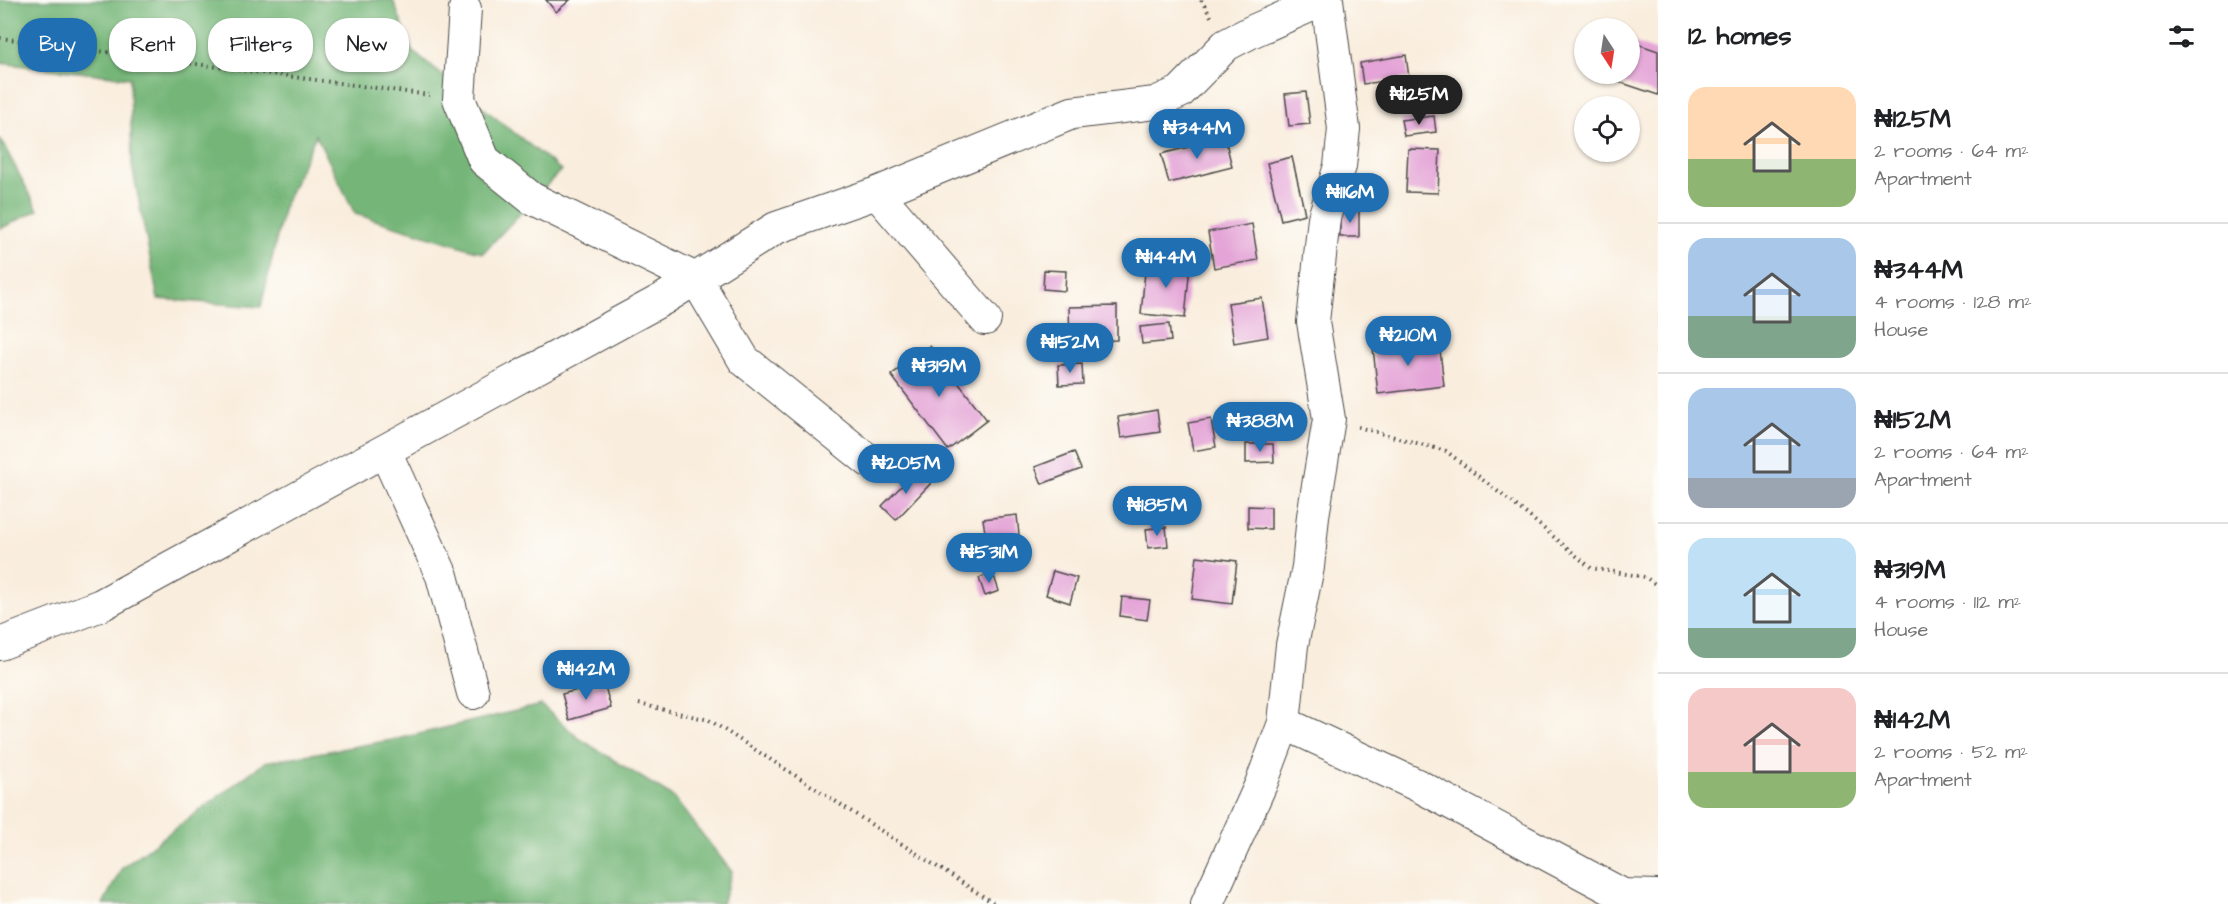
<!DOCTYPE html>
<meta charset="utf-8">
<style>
:root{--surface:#fff;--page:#f2f2f2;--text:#202124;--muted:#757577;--line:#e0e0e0;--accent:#1f6fb2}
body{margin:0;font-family:"Architects Daughter",sans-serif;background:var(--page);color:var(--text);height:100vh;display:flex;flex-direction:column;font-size:22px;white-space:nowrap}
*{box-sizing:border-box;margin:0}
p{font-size:20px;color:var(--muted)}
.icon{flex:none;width:33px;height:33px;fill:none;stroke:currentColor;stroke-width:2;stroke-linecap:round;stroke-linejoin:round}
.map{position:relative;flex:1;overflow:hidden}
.sheet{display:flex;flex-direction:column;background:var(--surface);width:570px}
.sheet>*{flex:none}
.hud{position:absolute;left:18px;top:18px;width:570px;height:54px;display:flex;gap:12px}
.needle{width:39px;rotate:168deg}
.buttons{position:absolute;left:1574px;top:18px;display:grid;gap:12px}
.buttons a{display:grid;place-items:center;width:66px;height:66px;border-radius:50%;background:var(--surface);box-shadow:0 2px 4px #0004;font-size:30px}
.price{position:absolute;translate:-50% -51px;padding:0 14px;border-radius:21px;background:var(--accent);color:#fff;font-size:20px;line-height:39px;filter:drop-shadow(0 2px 3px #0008)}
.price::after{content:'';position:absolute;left:50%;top:36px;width:18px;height:14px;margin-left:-9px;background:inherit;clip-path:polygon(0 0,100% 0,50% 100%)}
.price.on{background:#222;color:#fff}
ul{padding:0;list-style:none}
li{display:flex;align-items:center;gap:18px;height:150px;padding:0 30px}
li+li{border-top:2px solid var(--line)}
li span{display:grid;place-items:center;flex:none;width:168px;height:120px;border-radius:18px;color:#555}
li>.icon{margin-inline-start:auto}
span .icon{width:72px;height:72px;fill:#fffc;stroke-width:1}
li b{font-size:26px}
h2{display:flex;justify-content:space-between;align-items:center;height:72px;padding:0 30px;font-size:26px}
.pill{padding:0 21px;border-radius:24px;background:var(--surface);box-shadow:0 2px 4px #0004;font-size:21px;line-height:54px}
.pill.on{background:var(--accent);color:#fff}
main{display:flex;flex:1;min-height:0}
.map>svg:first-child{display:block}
</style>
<main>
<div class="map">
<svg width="1658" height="904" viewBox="0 0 1658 904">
<rect width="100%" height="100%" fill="#fdfcf7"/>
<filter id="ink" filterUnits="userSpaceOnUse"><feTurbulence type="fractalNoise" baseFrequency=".0167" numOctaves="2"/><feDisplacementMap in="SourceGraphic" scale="12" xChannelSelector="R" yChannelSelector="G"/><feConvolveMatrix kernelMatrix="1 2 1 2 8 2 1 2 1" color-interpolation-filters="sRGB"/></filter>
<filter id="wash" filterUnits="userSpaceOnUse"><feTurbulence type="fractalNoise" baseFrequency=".008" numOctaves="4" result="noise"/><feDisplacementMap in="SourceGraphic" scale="24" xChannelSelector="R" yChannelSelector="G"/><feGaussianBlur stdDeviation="1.35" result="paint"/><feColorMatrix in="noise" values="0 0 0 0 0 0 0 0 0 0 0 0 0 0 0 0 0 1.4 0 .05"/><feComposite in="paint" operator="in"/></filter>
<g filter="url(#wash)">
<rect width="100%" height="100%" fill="#f9eddd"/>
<path fill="#74b678" stroke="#507052" stroke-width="1.5" d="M0,0h393l19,51 149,119 -78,83 -128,-39 -39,-79 -32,71 -23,101 -103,-8 -26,-134 -2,-87 -130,-15z
M0,138l38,72 -38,19z
M541,705l39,34 93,58 59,75 -10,32h-619l19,-36 143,-106 133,-23z"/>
<g id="blocks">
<path fill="#e4a4d7" d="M546,0h24l-14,12z
M1629,41l29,10v44l-51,-17 2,-4h20z
M1406,55l3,23 -46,6 -3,-21z
M1306,92l4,32 -21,2 -4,-32z
M1434,116l2,16 -32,4 -3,-16z
M1225,138l7,29 -63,16 -8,-29z
M1408,149l32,1 -2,43 -32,-1z
M1292,157l13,57 -24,6 -14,-57z
M1340,210h19v27h-19z
M1252,224l6,36 -44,8 -6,-36z
M1146,261l44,4 -5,53 -44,-4z
M1044,270l22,1 -1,20 -22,-2z
M1262,298l6,39 -34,6 -6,-40z
M1117,306v34l-47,1 -1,-34z
M1169,324l2,17 -29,3 -2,-17z
M1439,341l5,45 -66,8 -5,-46z
M930,346l57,74 -39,30 -57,-75z
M1082,364l1,20 -24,1 -1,-20z
M1157,410l3,22 -39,6 -3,-21z
M1211,419l5,28 -23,4 -5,-28z
M1246,444h27l1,18 -28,1z
M1074,452l7,17 -39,15 -7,-17z
M917,470l14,13 -35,37 -14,-14z
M1248,506l23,1v22l-23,-1z
M1017,515l2,20 -33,4 -3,-20z
M1166,527l2,19 -20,2 -2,-19z
M1197,556l40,5 -5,43 -40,-5z
M1053,571l24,7 -7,25 -24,-8z
M993,573l6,18 -14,5 -6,-18z
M1122,597l28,3 -3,20 -27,-4z
M604,683l7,25 -42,12 -7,-26z"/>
</g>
</g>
<g filter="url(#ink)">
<use href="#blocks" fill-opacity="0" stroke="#4a4846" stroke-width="1.5"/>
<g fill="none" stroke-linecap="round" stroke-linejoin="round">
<defs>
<path id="minor" d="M465,9l-6,90 25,61 47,38 165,81 48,81 125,101
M877,193l108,126
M385,451l57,125 31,117
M0,644l101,-39 562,-306 113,-71 101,-35 195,-80 83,-10 25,-11 46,-47 27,-14 70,-31
M1284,723l135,63 204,109 35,1
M1207,904l54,-120 23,-61 8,-78 16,-78 5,-51 16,-97 -16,-97 11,-104 16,-52 4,-37 -17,-129"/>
</defs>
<use href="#minor" stroke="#4a4846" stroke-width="34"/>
<path stroke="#4a4846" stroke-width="4" stroke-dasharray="1.5 4.5" stroke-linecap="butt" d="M1201,0l12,20
M0,38l429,57
M1358,427l88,24 78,61 67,56 54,9 13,9
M639,704l70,16 286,184"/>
<use href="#minor" stroke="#fff" stroke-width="32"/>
</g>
</g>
</svg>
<div class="buttons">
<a><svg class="needle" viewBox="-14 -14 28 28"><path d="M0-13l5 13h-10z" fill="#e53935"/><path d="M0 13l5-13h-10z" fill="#757577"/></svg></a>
<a><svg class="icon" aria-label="locate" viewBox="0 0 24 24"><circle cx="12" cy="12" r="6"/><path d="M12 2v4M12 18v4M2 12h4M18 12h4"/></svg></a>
</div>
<b class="price on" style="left:1419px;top:126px">₦125M</b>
<b class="price" style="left:1197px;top:160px">₦344M</b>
<b class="price" style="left:1350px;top:224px">₦116M</b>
<b class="price" style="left:1166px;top:289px">₦144M</b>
<b class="price" style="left:1408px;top:367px">₦210M</b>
<b class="price" style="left:1070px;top:374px">₦152M</b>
<b class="price" style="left:939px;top:398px">₦319M</b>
<b class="price" style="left:1260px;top:453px">₦388M</b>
<b class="price" style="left:906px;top:495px">₦205M</b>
<b class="price" style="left:1157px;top:537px">₦185M</b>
<b class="price" style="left:989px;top:584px">₦531M</b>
<b class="price" style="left:586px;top:701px">₦142M</b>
<div class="hud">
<a class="pill on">Buy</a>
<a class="pill">Rent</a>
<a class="pill">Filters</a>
<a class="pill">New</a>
</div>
</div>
<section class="sheet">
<h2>12 homes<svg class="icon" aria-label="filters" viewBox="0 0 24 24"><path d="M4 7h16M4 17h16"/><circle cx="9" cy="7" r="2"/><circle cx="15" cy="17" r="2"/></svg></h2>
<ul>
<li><span style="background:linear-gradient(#ffd9b3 60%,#8fb573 0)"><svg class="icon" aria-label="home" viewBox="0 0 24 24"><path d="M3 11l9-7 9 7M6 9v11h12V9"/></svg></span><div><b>₦125M</b><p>2 rooms · 64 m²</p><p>Apartment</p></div></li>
<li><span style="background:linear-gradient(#a9c7e8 65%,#7fa58c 0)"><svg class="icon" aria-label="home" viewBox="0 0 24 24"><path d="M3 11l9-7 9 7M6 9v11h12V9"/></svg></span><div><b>₦344M</b><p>4 rooms · 128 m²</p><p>House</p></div></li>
<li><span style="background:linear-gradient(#a9c7e8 75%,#9aa5b1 0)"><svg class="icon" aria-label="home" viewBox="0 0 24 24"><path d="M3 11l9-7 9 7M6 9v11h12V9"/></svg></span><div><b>₦152M</b><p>2 rooms · 64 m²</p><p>Apartment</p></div></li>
<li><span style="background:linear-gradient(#bfe0f5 75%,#7fa58c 0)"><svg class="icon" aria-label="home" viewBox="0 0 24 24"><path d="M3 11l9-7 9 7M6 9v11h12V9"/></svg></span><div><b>₦319M</b><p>4 rooms · 112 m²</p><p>House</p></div></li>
<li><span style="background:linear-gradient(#f6c9c9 70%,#8fb573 0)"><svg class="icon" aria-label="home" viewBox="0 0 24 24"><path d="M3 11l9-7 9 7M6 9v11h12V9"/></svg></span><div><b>₦142M</b><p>2 rooms · 52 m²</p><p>Apartment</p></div></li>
</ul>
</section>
</main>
